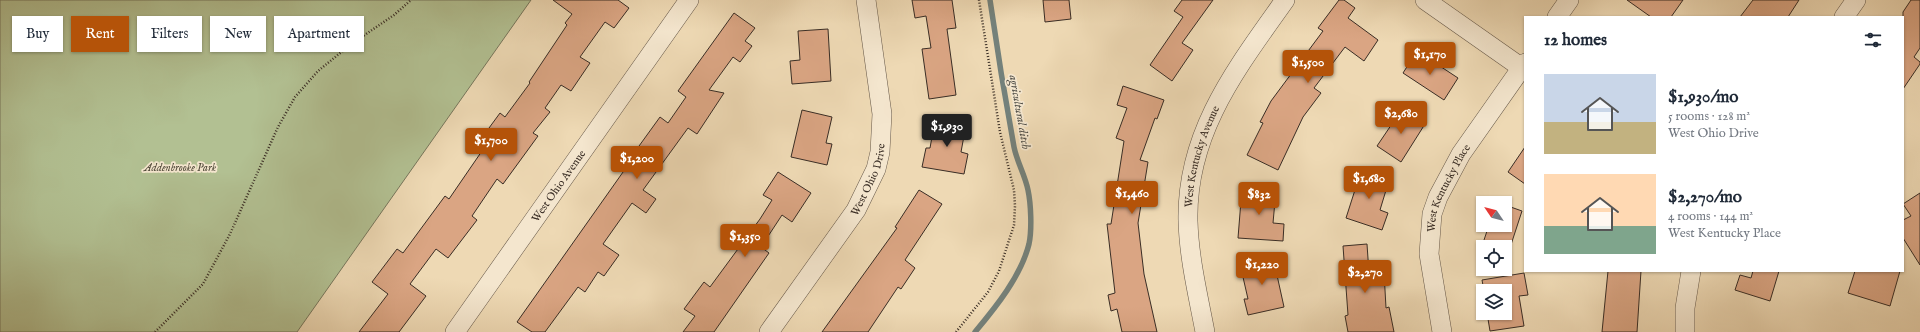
<!DOCTYPE html>
<meta charset="utf-8">
<style>
:root{--surface:#fff;--page:#f6f6f7;--text:#1f2937;--muted:#747a83;--accent:#b45309}
body{margin:0;font-family:"IM FELL English",serif;background:var(--page);color:var(--text);height:100vh;display:flex;flex-direction:column;font-size:15px;white-space:nowrap}
*{box-sizing:border-box;margin:0}
p{font-size:13px;color:var(--muted)}
.icon{flex:none;width:22px;height:22px;fill:none;stroke:currentColor;stroke-width:2;stroke-linecap:round;stroke-linejoin:round}
.map{position:relative;flex:1;overflow:hidden}
.panel{position:absolute;left:1524px;top:16px;width:380px;height:256px;display:flex;flex-direction:column;background:var(--surface);border-radius:0px;box-shadow:0 1px 3px #0004}
.panel>*{flex:none}
.hud{position:absolute;left:12px;top:16px;width:380px;height:36px;display:flex;gap:8px}
.needle{width:26px;rotate:305deg}
.tools{position:absolute;left:1476px;top:196px;display:grid;gap:8px}
.tools a{display:grid;place-items:center;width:36px;height:36px;border-radius:0px;background:var(--surface);box-shadow:0 1px 3px #0004;font-size:20px}
.price{position:absolute;translate:-50% -34px;padding:0 9px;border-radius:4px;background:var(--accent);color:#fff;font-size:13px;line-height:26px;filter:drop-shadow(0 1px 2px #0008)}
.price::after{content:'';position:absolute;left:50%;top:24px;width:12px;height:9px;margin-left:-6px;background:inherit;clip-path:polygon(0 0,100% 0,50% 100%)}
.price.on{background:#222;color:#fff}
ul{padding:0;list-style:none}
li{display:flex;align-items:center;gap:12px;height:100px;padding:0 20px}
li span{display:grid;place-items:center;flex:none;width:112px;height:80px;border-radius:0px;color:#555}
li>.icon{margin-inline-start:auto}
span .icon{width:48px;height:48px;fill:#fffc;stroke-width:1}
li b{font-size:17px}
h2{display:flex;justify-content:space-between;align-items:center;height:48px;padding:0 20px;font-size:17px}
.tag{padding:0 14px;border-radius:0px;background:var(--surface);box-shadow:0 1px 3px #0004;font-size:14px;line-height:36px}
.tag.on{background:var(--accent);color:#fff}
.map>svg:first-child{display:block}
</style>
<div class="map">
<svg width="1920" height="332" viewBox="0 0 1920 332">
<rect width="100%" height="100%" fill="#eed9b4"/>
<filter id="stains"><feTurbulence type="fractalNoise" baseFrequency=".005" numOctaves="4"/><feColorMatrix values="0 0 0 0 .2 0 0 0 0 .09 0 0 0 0 .02 0 0 0 .5 -.17"/></filter>
<radialGradient id="worn" r=".72"><stop offset=".6" stop-color="#630" stop-opacity="0"/><stop offset="1" stop-color="#630" stop-opacity=".3"/></radialGradient>
<path fill="#b2c092" stroke="#76765c" d="M0,0h531l-234,332h-297z"/>
<g fill="none" stroke-linecap="round" stroke-linejoin="round">
<path stroke="#74817b" stroke-width="5.5" d="M975,332c21,-25 46,-56 54,-88 3,-14 2,-40 -1,-54 -3,-15 -11,-28 -14,-43 -9,-49 -17,-98 -24,-147"/>
</g>
<path fill="#daa583" stroke="#392d25" d="M553,0h65l11,8 -15,20 -9,-6 -25,35 10,6 -19,28 -10,-6 -16,23 5,4 -17,21 5,3 -35,48 -6,-5 -25,37 5,4 -29,38 -12,-9 -26,35 16,12 -27,36h-40l29,-38 -16,-12 25,-33 6,4 42,-57 4,3 46,-67 -6,-4 11,-15 5,4 25,-34 -1,-1 38,-57 -2,-2 7,-9z
M912,0h40l4,28 -9,1 9,66 -27,4 -7,-50 9,-1 -5,-32 -11,2z
M1043,0h26l2,19 -26,3z
M1182,0h31l-31,43 11,7 -21,31 -22,-16 33,-48 -9,-6z
M1339,0h5l11,8 -7,10 30,22 -14,21 -19,-14 -31,41 7,5 -18,24 -25,53 -31,-15 16,-32 -3,-1 11,-21 52,-70 -5,-3z
M1627,0h56l-12,17h-20z
M1753,0h46l-11,17h-48z
M1911,0h9v48l-6,9 6,5v2l-17,25v-77z
M734,13l21,15 -10,13 7,5 -12,16 -7,-5 -24,33 15,3 -27,41 -9,-6 -45,62 13,9 -10,14 -14,-10 -29,41 16,11 -15,21 -6,-4 -13,20 -7,-5 -33,45h-13l-15,-10 111,-157 -2,-1 34,-47 8,6 18,-26 -8,-6z
M828,29l3,52 -39,3 -2,-23 10,-1 -2,-29z
M1417,51l41,27 -14,22 -41,-27z
M1123,86l41,14 -7,19 -2,-1 -15,42 8,2 -10,61 6,51 13,58h-35l-5,-23 -6,2 -3,-16 7,-2 -8,-69h4l13,-83 -8,-3 11,-30 -10,-3z
M1402,109l23,15 -24,38 -24,-16z
M802,110l30,7 -6,26 6,1 -5,21 -36,-8z
M935,120l31,5 -5,27 7,2 -4,20 -42,-7 4,-19h4z
M1525,147v37l-17,-12z
M1362,168l28,9 -10,33 8,3 -6,17 -36,-12z
M778,172l33,21 -19,29 -10,-7 -21,32 8,6 -55,79h-31l12,-16 -11,-7 20,-27 6,5 50,-68 12,-19 -9,-5z
M1242,188l34,2 -3,33 11,1 -1,17 -45,-3z
M919,190l23,14 -37,56 10,8 -14,21 -3,-2 -30,45h-46l75,-104 -2,-1z
M1920,193v72l-17,-27v-18l8,-4 -8,-12z
M1505,205l17,6 -16,49h-1v-13h-22v6l-3,-1 9,-27h16z
M1367,244l2,29 15,-1 2,36 3,-1 5,25h-46l-3,-16 3,-1 -5,-69z
M1273,257l11,50 -36,8 -4,-16h4l-8,-35z
M1608,271h33l-4,61h-35z
M1753,271h26l-9,30 -35,-11 5,-15 11,3z
M1855,271h45l-10,35 -42,-13z
M1524,273l4,22 -9,1 5,30 -34,5 -3,-18h18v-22h-21l-2,-11z"/>
<g fill="none" stroke-linecap="round" stroke-linejoin="round">
<defs>
<g id="minor">
<path d="M1425,0l97,68"/>
<path d="M1557,17l12,-17"/>
<path d="M1844,17l12,-17"/>
<path id="s1" d="M455,332l234,-332"/>
<path id="s2" d="M769,332l87,-122 20,-41 4,-17 2,-38 -16,-114"/>
<path id="s3" d="M1205,332c-7,-37 -16,-74 -17,-111 -2,-89 49,-153 97,-221"/>
<path id="s4" d="M1442,332l-13,-78 3,-40 6,-17 23,-43 64,-91"/>
<path d="M1685,332v-24l6,-37"/>
</g>
</defs>
<use href="#minor" stroke="#665849" stroke-width="20"/>
<path stroke="#392d25" stroke-width="2.5" stroke-dasharray="1 2" stroke-linecap="butt" d="M155,332l48,-48 27,-50 48,-107 17,-30 23,-26 32,-26 44,-30 17,-15
M956,332l32,-40 11,-21 15,-46 1,-19 -1,-16 -14,-58 -21,-132"/>
<use href="#minor" stroke="#f4e6ce" stroke-width="19"/>
</g>
<g text-anchor="middle" stroke-width="3.5" stroke-linejoin="round" paint-order="stroke">
<g font-size="11" fill="#392d25" stroke="#f4e6ce">
<text dy="4" stroke="none"><textPath href="#s3" startOffset="179">West Kentucky Avenue</textPath></text>
<text dy="4" stroke="none"><textPath href="#s2" startOffset="183">West Ohio Drive</textPath></text>
<text dy="4" stroke="none"><textPath href="#s1" startOffset="179">West Ohio Avenue</textPath></text>
<text dy="4" stroke="none"><textPath href="#s4" startOffset="149">West Kentucky Place</textPath></text>
</g>
<g font-size="11" font-style="italic" fill="#514a3b" stroke="#f4e6ce">
<text x="180" y="171">Addenbrooke Park</text>
</g>
<g font-size="12" font-style="italic" fill="#525049" stroke="#f4e6ce">
<text transform="translate(1020 112) rotate(80)" y="4">agricultural ditch</text>
</g>
</g>
<rect width="100%" height="100%" filter="url(#stains)"/>
<rect width="100%" height="100%" fill="url(#worn)"/>
</svg>
<div class="tools">
<a><svg class="needle" viewBox="-14 -14 28 28"><path d="M0-13l5 13h-10z" fill="#e53935"/><path d="M0 13l5-13h-10z" fill="#747a83"/></svg></a>
<a><svg class="icon" aria-label="locate" viewBox="0 0 24 24"><circle cx="12" cy="12" r="6"/><path d="M12 2v4M12 18v4M2 12h4M18 12h4"/></svg></a>
<a><svg class="icon" aria-label="layers" viewBox="0 0 24 24"><path d="M12 4l9 5-9 5-9-5zM3 14l9 5 9-5"/></svg></a>
</div>
<b class="price" style="left:1430px;top:76px">$1,170</b>
<b class="price" style="left:1308px;top:84px">$1,500</b>
<b class="price" style="left:1401px;top:135px">$2,680</b>
<b class="price on" style="left:947px;top:148px">$1,930</b>
<b class="price" style="left:491px;top:162px">$1,700</b>
<b class="price" style="left:637px;top:180px">$1,200</b>
<b class="price" style="left:1369px;top:200px">$1,680</b>
<b class="price" style="left:1132px;top:215px">$1,460</b>
<b class="price" style="left:1259px;top:216px">$832</b>
<b class="price" style="left:745px;top:258px">$1,350</b>
<b class="price" style="left:1262px;top:286px">$1,220</b>
<b class="price" style="left:1365px;top:294px">$2,270</b>
<div class="hud">
<a class="tag">Buy</a>
<a class="tag on">Rent</a>
<a class="tag">Filters</a>
<a class="tag">New</a>
<a class="tag">Apartment</a>
</div>
<section class="panel">
<h2>12 homes<svg class="icon" aria-label="filters" viewBox="0 0 24 24"><path d="M4 7h16M4 17h16"/><circle cx="9" cy="7" r="2"/><circle cx="15" cy="17" r="2"/></svg></h2>
<ul>
<li><span style="background:linear-gradient(#c9d6e8 60%,#c2b280 0)"><svg class="icon" aria-label="home" viewBox="0 0 24 24"><path d="M3 11l9-7 9 7M6 9v11h12V9"/></svg></span><div><b>$1,930/mo</b><p>5 rooms · 128 m²</p><p>West Ohio Drive</p></div></li>
<li><span style="background:linear-gradient(#ffd9b3 65%,#7fa58c 0)"><svg class="icon" aria-label="home" viewBox="0 0 24 24"><path d="M3 11l9-7 9 7M6 9v11h12V9"/></svg></span><div><b>$2,270/mo</b><p>4 rooms · 144 m²</p><p>West Kentucky Place</p></div></li>
</ul>
</section>
</div>
